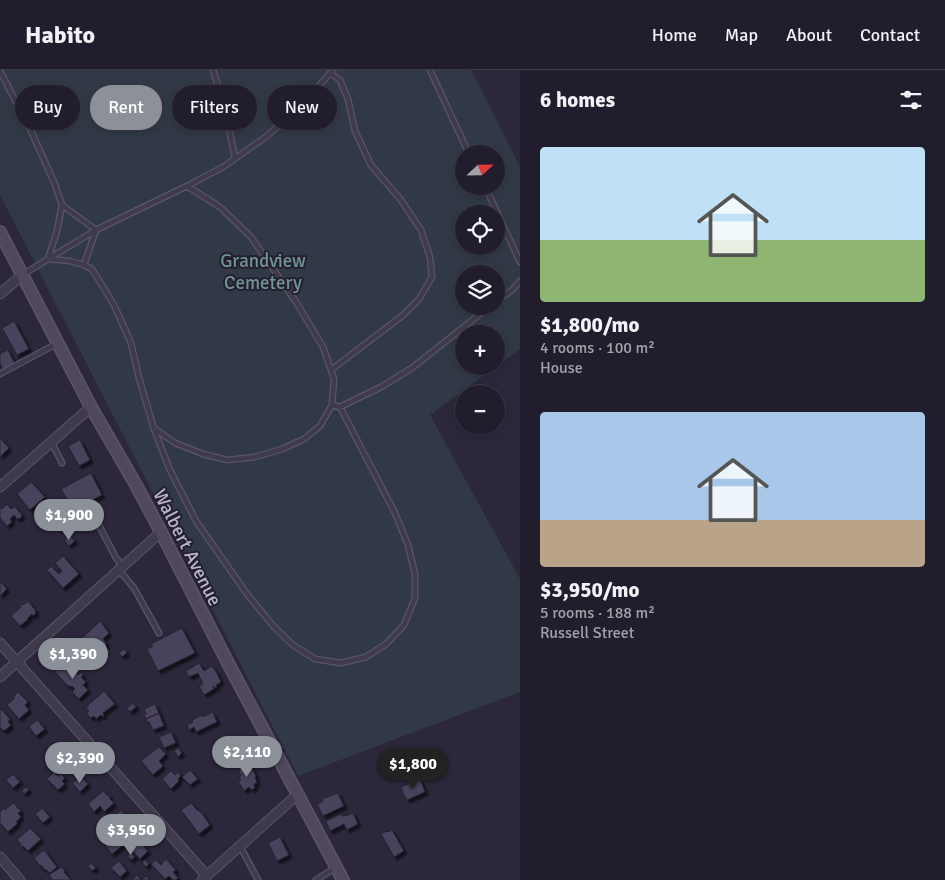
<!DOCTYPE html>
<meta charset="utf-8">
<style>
:root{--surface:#211d2c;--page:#2d2a38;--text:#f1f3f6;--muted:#a2a2a9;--line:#3e3b48;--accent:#8c9099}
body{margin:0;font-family:Signika,sans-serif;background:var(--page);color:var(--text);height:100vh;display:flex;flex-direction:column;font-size:19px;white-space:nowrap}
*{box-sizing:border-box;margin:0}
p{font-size:16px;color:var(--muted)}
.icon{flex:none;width:28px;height:28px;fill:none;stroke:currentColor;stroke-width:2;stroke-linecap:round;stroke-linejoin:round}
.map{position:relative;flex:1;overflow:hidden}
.panel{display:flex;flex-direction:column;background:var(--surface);width:425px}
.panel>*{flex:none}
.hud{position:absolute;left:15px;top:15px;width:430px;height:45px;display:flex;gap:10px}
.needle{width:32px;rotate:68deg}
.buttons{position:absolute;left:455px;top:75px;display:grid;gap:10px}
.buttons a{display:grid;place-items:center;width:50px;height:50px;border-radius:50%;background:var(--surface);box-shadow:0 2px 8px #0003,0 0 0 1px var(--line);font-size:25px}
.price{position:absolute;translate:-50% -42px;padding:0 11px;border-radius:18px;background:var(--accent);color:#fff;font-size:16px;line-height:32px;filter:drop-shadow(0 1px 2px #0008)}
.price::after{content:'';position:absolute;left:50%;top:30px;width:15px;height:11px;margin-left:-8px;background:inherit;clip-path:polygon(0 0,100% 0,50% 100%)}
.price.on{background:#222;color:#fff}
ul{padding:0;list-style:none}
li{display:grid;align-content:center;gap:10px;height:265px;padding:0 20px}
li span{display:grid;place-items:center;height:155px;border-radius:5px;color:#555}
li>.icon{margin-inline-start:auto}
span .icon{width:90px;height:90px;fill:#fffc;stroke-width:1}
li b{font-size:21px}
h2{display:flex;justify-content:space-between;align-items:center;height:60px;padding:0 20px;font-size:21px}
.chip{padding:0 18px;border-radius:22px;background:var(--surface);box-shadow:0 2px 8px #0003,0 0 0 1px var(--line);font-size:18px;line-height:45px}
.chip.on{background:var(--accent);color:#fff}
header{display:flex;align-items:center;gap:30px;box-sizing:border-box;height:70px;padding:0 25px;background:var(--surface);border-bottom:1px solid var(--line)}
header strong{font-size:24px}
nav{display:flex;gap:28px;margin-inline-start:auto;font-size:18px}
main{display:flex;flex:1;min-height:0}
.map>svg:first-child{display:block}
</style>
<header>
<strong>Habito</strong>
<nav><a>Home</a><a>Map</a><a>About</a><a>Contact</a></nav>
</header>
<main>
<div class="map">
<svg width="520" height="810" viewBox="0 0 520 810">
<defs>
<filter id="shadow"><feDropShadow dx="3" dy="3" stdDeviation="1" flood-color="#0009"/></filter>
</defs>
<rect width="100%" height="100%" fill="#2c273b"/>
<path fill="#313946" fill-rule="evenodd" d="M0,0h471l49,97v182l-90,66 90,164v113l-222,84 -298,-581zM464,84h32v32h-32zM464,144h32v32h-32zM464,204h32v32h-32zM464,264h32v32h-32z"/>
<path fill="#4a435b" stroke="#262133" filter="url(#shadow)" d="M14,251l15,28 -12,6 -15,-27z
M8,280l7,14 -12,6 -3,-7v-9z
M0,368l9,10 -9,9z
M80,370l10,20 -11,6 -11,-20z
M91,403l11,22 -29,15 -12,-21z
M31,412l14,15 -15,13 -13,-16z
M7,434l4,5 4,-2 7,8 -2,4 -1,-1 -2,1 -3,-4 -4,4 2,3 -5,4 -7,-8v-10l2,1z
M52,439l4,7 -5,3 -4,-7z
M70,466l5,5 -6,5 -5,-6z
M63,486l16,18 -16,14 -16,-18 4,-4 8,8 3,-3 -7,-8z
M0,511l7,8 -7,7z
M28,531l8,10 -1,1 1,1 -3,3 -1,-2 -5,5 1,1 -2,1 -6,5 -9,-10 10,-9 -1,-2 2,-1 1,1z
M100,551l9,12 -6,6 4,5 -6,5 -4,-5 -12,11 -9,-11z
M182,558l13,25 -37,18 -11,-22 6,-3 -2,-2z
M124,579l3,4 -5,4 -3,-4z
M65,593h2l11,12 3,-3 2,3 -2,2 5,5 -3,3 5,5 -9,9 -7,-7 3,-3 -3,-3 -2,1 -1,-2 -1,1 -13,-14z
M199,593l5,8 8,-5 5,7 4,9 -5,3 1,2 -2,1 -1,-2 -1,1 1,2 -10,6 -5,-9 4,-2 -5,-11 -9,4 -3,-6z
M104,621l11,13 -12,9 1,3 -1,1 -2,-2 -5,4 -2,-3 -3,2 -5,-5 3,-2 -3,-4z
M18,622l10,10 -3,3 4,5 -10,9 -12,-14 8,-7 -2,-1z
M133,633l3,4 -6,5 -3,-4z
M155,634l4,9 -13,6 -2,-4 2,-1 -2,-5z
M1,639l9,10 -2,3 3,3 -7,6 -3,-3 -1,1v-19z
M213,642l4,10 -21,10 -2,-5 -5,3 -2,-5 6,-3 -1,-2 10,-5 1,2z
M159,643l5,13 -11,4 -4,-8h-2l-1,-3z
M37,650l8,9 -9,7 -7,-9z
M171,662l5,11 -12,5 -5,-11z
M62,671l5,5 2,-2 2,2 -2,2 4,5 -8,7 1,3 -2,2 -2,-3 -5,5 -2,-1 -2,2 -7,-8 3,-2 -3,-2z
M159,677l7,7 -7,7 4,5 -10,9 -12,-14z
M178,678l4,5 -4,4 -4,-6z
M223,679l7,11 -9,5 -6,-11z
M400,684l5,15 -16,6 -6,-14z
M250,694l6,12 -1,1 2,6 -3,1 1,4 -4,2 -2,-3 -5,4 -6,-10 3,-1 -2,-3 2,-1 -3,-6 8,-5 1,1z
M190,700l8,9 -8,6 -8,-8z
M171,701l4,4 3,-3 3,4 -3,3 1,2 -8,8 -9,-10z
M54,702l4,4 3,-2 4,4 -3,3 3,3 -7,6 -11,-11z
M13,704l7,8 -7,6 -7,-8z
M81,706l7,8 -8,8 -8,-9z
M420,709l5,13 -18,8 -5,-8h1l-2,-5z
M26,717l3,3 -5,4 -2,-3z
M103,721l5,5 1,-1 1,2 -1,1 5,5 -10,9 -4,-6 -6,6 -6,-8z
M338,723l6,13 -21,10 -6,-12 6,-3 -1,-2z
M13,733l8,8 -3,2 3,4 -5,5 2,1 -10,9 -8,-9v-11l4,-4 1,2z
M191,733l6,7 4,2 9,13 -11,9 -18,-24z
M42,738l8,9 -7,6 -8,-9z
M121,740l12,14 -14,13 -7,-8 4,-4 -5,-6z
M353,743l5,11 -11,6 -3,-6 -14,7 -4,-10 15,-7 1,2 4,-1v1z
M30,758l11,11 -13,12 -5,-5 -1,1 -2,-2 1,-1 -4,-4z
M392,760l12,21 -10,6 -13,-23 6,-3 1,1z
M114,766l8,10 -10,8 -8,-10z
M280,767l9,18 -12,6 -9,-18z
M140,772l8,9 -8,8 -8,-9z
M44,780l13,17 -7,6 -5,-4h-1l-3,-4 -1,1 -6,-8z
M131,782l4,5 -4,3 -4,-4z
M166,789l10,11 -3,2 5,6 -2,2h-3l-4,-4 -4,3 -14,-15 5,-4 5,5z
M145,790l4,4 -3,3 -4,-5z
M119,791l8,10 -7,6 -9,-9z
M91,793l5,5 -4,3 -4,-5z
M61,797l4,4 -1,1 7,8h-18l-4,-5z
M137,805l4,5 5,-4 4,4h-18z"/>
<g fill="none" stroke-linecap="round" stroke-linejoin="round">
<defs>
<path id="lane" d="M213,0l12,38 10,50
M430,0l39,84
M0,1l31,60 23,51 8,23 34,25 91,-44 36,-19 44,-31 36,-33 30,-33
M330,3l10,7 8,19 7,32 16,34 30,35 20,30 9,27 2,20 -13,22 -17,17 -71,54
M485,116l35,76
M48,189l9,-28 5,-26
M48,189l48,-29
M84,195l12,-35
M24,204l24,-15 22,2 14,4 8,4 22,36 17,38 8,35 15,51 16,41 26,51 51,73 28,34 18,17 22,14 26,4 25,-6 20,-13 18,-19 11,-27v-24l-7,-29 -13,-32 -55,-106
M496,232l16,-12 8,-9
M0,304l56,-30
M332,335l8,2 41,-20 31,-19 78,-62
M155,359l20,14 28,11 24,6 28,-3 27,-8 22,-10 16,-13 12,-21 2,-26 -3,-9 -8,-23 -27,-45 -45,-65 -31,-30 -33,-21
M51,371l11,22
M91,440l25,48 7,9
M119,500l15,18 25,45
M240,776l18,34
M316,810l19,-12"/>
<path id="street" d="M0,224l22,-19
M0,417l91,-80
M0,573l207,233
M0,607l161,-145
M0,787l20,23
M202,810l96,-86"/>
<path id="secondary" d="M0,162l91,175 45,78 25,47 67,131 115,217"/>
</defs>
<use href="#lane" stroke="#5a5567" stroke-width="7"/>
<use href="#street" stroke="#5a5567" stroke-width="11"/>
<use href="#secondary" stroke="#5a5567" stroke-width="14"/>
<use href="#lane" stroke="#3f3a4c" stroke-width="4.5"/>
<use href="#street" stroke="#3f3a4c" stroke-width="9"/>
<use href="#secondary" stroke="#50495e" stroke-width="11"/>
</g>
<g text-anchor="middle" stroke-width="4" stroke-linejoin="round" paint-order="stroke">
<g font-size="19" fill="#709593" stroke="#241f31">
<text x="263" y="197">Grandview<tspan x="263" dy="22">Cemetery</tspan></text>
</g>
<g font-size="19" fill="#bbb6c7" stroke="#241f31">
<text transform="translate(188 477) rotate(63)" y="7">Walbert Avenue</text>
</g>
</g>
</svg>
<div class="buttons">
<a><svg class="needle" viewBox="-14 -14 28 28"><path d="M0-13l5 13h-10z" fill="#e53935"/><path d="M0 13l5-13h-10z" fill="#a2a2a9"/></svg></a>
<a><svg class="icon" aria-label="locate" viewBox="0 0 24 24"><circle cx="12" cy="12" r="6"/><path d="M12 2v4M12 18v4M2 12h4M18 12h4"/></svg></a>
<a><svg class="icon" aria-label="layers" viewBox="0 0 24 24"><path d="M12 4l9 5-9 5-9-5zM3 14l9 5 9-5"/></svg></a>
<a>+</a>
<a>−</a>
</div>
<b class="price" style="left:69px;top:471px">$1,900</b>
<b class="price" style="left:73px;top:610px">$1,390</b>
<b class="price" style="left:247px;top:708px">$2,110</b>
<b class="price" style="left:80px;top:714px">$2,390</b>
<b class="price on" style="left:413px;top:720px">$1,800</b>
<b class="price" style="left:131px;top:786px">$3,950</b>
<div class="hud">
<a class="chip">Buy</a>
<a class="chip on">Rent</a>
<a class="chip">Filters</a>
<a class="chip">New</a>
</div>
</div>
<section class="panel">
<h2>6 homes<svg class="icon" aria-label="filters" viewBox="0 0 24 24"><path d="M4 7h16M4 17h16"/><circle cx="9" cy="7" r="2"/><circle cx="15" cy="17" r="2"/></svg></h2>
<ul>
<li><span style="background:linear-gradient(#bfe0f5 60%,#8fb573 0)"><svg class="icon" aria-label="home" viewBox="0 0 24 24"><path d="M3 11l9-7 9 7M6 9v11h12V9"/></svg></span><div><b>$1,800/mo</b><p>4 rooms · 100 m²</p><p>House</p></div></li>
<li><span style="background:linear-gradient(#a9c7e8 70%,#b9a48a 0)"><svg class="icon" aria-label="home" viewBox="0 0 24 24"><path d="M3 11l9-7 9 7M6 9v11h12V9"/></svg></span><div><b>$3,950/mo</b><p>5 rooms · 188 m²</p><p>Russell Street</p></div></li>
</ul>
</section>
</main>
